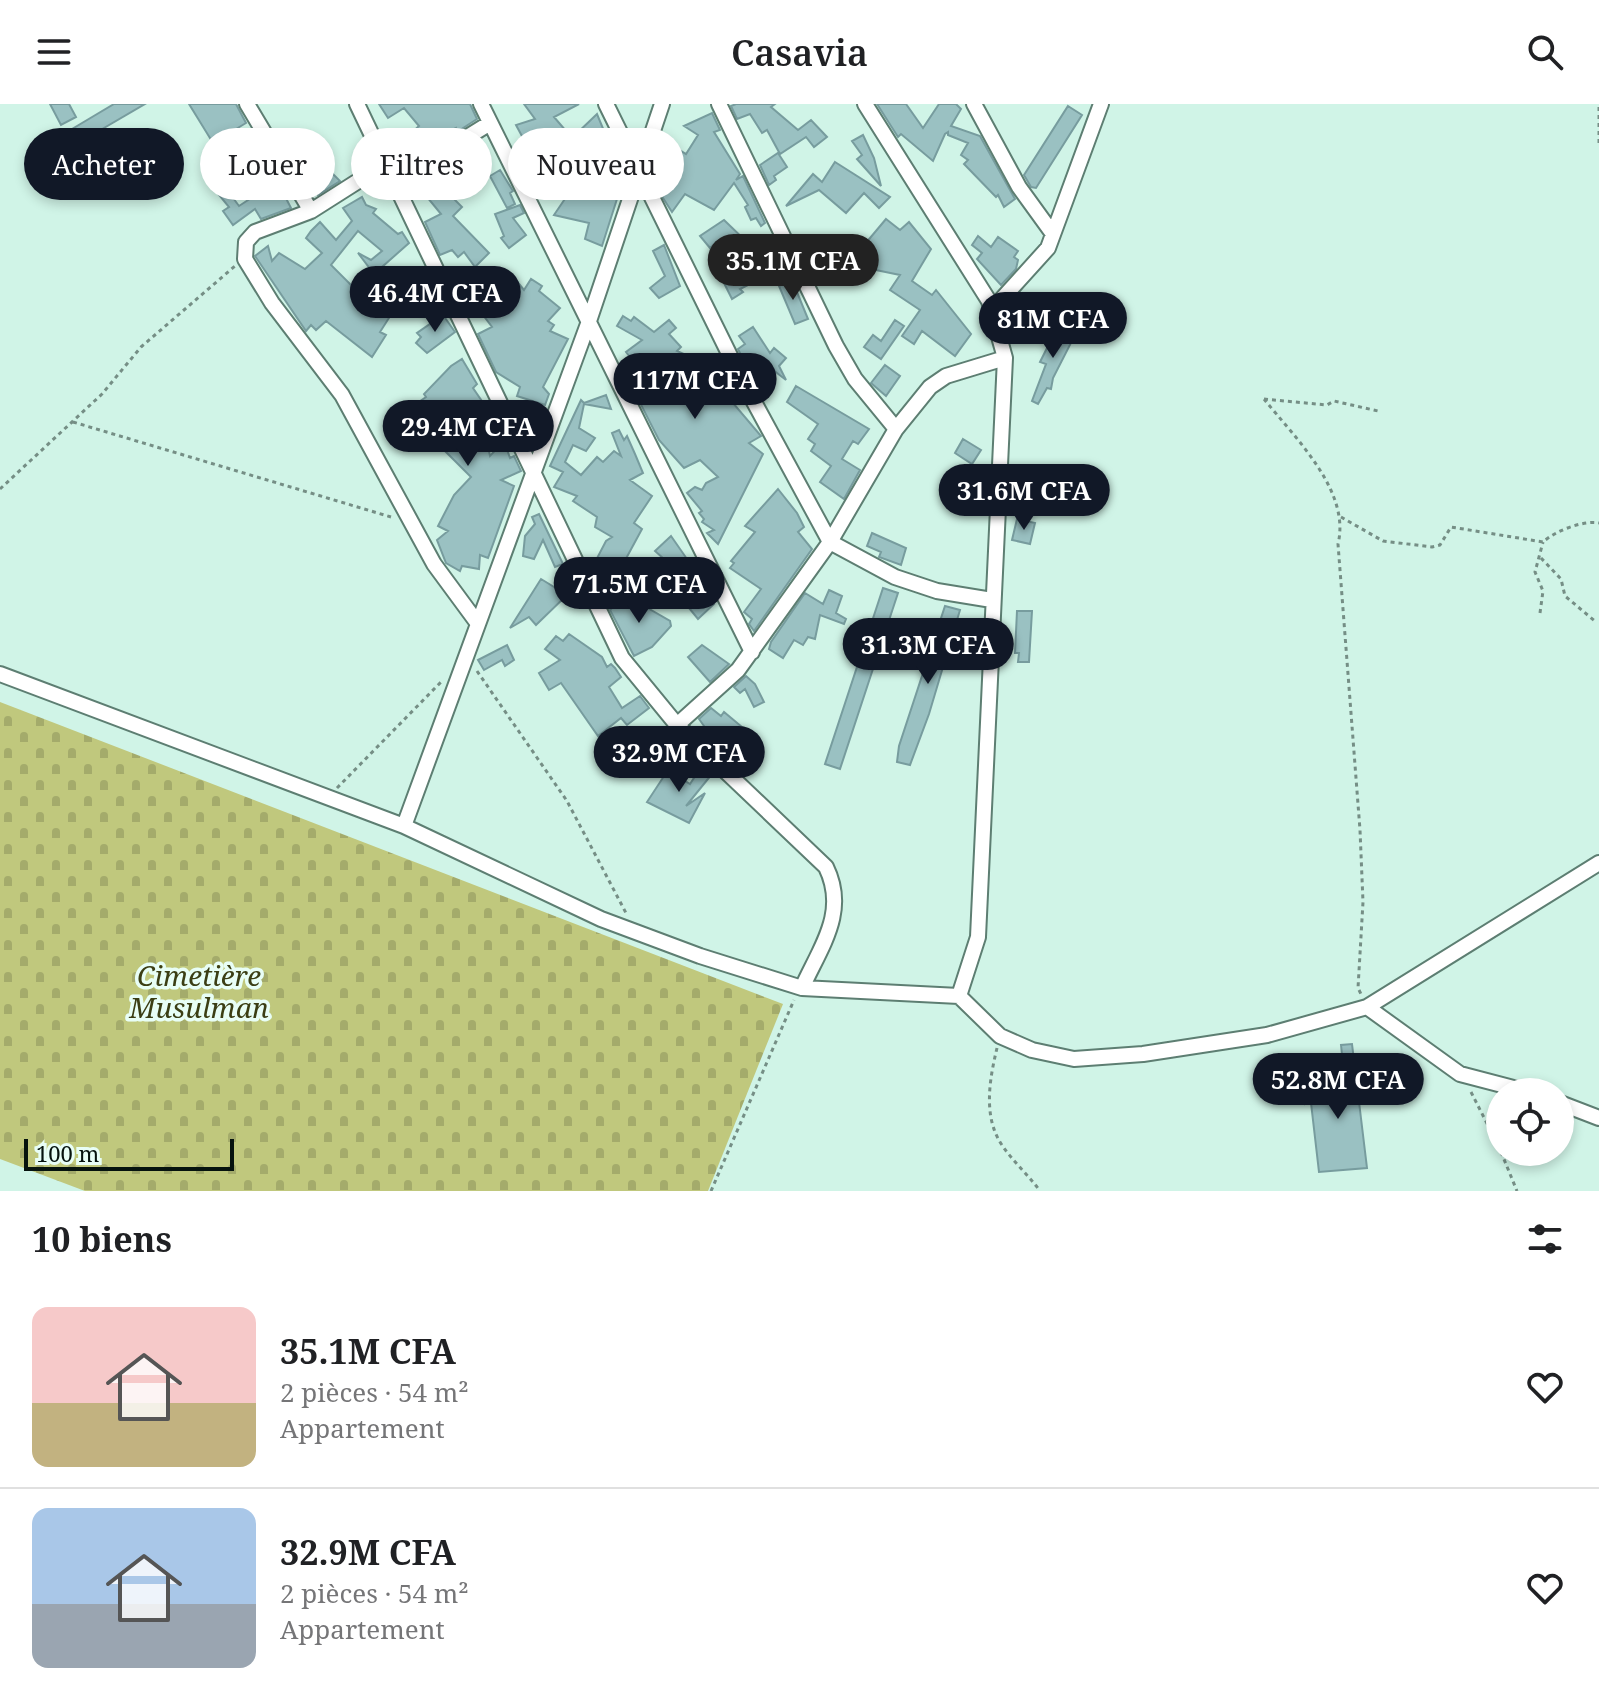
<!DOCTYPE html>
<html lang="fr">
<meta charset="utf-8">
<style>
:root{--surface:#fff;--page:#f6f6f6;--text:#202124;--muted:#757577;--line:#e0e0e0;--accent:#111827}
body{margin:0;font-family:"Noto Serif",serif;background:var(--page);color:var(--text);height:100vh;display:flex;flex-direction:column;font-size:30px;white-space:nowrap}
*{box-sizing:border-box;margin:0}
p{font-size:26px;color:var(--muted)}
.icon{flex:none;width:44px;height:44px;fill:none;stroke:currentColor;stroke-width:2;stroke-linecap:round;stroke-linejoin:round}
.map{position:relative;height:1087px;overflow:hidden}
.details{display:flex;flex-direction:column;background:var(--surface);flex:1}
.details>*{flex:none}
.top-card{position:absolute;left:24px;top:24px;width:800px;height:72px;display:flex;gap:16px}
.tools{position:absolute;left:1486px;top:974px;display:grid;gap:16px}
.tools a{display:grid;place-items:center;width:88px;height:88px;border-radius:50%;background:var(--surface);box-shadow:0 4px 12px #0003;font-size:40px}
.scale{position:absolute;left:24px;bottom:20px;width:210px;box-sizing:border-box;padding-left:8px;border:4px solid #06130e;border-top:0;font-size:22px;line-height:28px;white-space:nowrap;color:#06130e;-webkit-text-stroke:6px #e8fef6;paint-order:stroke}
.price{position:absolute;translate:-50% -68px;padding:0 18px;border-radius:28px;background:var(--accent);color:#fff;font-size:26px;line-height:52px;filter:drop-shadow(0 2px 4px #0008)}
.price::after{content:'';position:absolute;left:50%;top:48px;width:24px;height:18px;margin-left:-12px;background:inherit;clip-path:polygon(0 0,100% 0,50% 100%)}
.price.current{background:#222;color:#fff}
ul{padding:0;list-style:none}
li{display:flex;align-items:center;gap:24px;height:200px;padding:0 32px}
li+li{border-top:2px solid var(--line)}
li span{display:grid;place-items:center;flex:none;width:224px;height:160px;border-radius:16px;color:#555}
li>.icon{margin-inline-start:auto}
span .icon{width:96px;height:96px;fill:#fffc;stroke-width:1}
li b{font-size:34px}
h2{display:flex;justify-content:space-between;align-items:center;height:96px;padding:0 32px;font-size:34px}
.tag{padding:0 28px;border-radius:36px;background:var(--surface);box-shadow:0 4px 12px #0003;font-size:28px;line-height:72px}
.tag.current{background:var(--accent);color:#fff}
header{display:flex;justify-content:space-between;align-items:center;height:104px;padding:0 32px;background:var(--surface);font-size:36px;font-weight:600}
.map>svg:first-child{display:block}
</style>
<header><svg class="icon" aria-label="menu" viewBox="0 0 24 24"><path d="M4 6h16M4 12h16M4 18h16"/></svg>Casavia<svg class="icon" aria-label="search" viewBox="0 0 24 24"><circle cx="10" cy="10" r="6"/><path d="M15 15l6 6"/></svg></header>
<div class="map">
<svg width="1599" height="1087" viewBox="0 0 1599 1087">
<defs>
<pattern id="cemetery-stones" width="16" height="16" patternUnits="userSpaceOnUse" patternTransform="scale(2)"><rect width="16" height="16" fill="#c0c87d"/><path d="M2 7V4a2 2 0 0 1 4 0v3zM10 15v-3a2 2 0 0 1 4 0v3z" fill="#a4ab6b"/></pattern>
</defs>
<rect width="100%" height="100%" fill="#d0f4e7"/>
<path fill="url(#cemetery-stones)" d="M0,598l783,302 -75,187h-623l-85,-32z"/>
<path fill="#9ac1c2" stroke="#779c9e" stroke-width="2" fill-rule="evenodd" d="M50,0h19l7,13 -15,8z
M114,0h31l-65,38 -8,-13z
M189,0h47l10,19 -33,20z
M379,0h91l7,15 -20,13 -1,-4 -29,14 3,6 -20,13 -1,-5 -13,7 -12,-26 10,-5 6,11 19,-17 -15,-18 -16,10z
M524,0h55l-25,13 18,21 25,-24 12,29 -15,6 27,15 -3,12 5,4 -21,66 -17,-7 4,-16 -35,-8 23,-34 -21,3 -2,-10 -23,9 -7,-15 12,-6 -20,-37 19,-6z
M736,0h39l-4,3 27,23 13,-10 16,17 -13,10 -8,-10 -26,17 -13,-24 -5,3 -12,-19 -13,5 -6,-13z
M877,0h29l17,24 16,-24h17l5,5 -10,17 29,10 35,63 -11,8 -6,-12 -2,2 -32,-33 4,-4 -7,-5 7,-12 -20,-8v-3l-3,2 -12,27 -32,-27 -3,3z
M1068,2l14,9 -46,73 -5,-1 -7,-12z
M712,9l8,17 -6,2 26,42 -4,6 7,-4 22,47 -4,3 -5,-8 -5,2 -6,-13 3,-2 -14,-22 -20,27 -29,-16 -13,18 -9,-14 -2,-6 10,-12 -11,-9 10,-27 16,10 12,-19 -14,-9z
M863,31l11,23 7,28 -24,-27 5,-4 -10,-14z
M254,44l9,6 28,54 -30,11 -6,-10 -22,16 -10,-14 6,-4 -19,-23zM253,59l15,24 -29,19 -14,-19z
M778,49l9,14 -13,9 2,4 -7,5 -9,-20z
M308,52l16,24 9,-6 7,7 -22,14 -23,-31z
M835,58l55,35 -11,11 -15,-15 -18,20 -27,-23 -33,16 27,-32 9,8z
M440,62l9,15 -8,5 21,21 -9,9 36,37 -14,14 -11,-15 -6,5 -6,-7 -12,5 -15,-33 16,-8 -18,-22 -10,5 -6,-11z
M500,66l13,21 -3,2 5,11 -8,4 -17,-32z
M362,93l4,8 10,4 -3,4 25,21 4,-2 7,11 -27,24 17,12 -39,25 4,7 61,-26 6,15 -34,13 -3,-3 -14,22 6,3 -14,22 -46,-36 -10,9 -5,-5 -5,6 -51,-75 13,-10 4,15 7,-8 26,16 17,-16 -16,-15 5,-7 9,-9 16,18 16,-19 -9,-13zM358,127l24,20 -11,9 -13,-7 19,25 -14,19 -32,-32z
M520,101l4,8 -11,5 13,17 -17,13 -8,-10 3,-2 -9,-22z
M886,115l14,11 9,-8 22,27 -19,32 20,14 4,-5 35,44 -16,22 -33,-25 -8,13 -12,-8 18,-26 -30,-20 10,-15 -39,-8 4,-23z
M724,116l25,24 -13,8 -20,-9 -6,5 -10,-12z
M978,132l13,11 7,-10 20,14 -4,6 4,3 -2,9 -15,16 -24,-26 5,-6 -10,-8z
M664,141l16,41 -21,12 -9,-10 15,-12 -12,-25z
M745,150l11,14 11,-6 9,9 -36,18 3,3 -11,7 -12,-24z
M510,169l14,17 7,-11 11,7 -3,5 21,17 -12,13 6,4 -4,6 18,8 -25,48 6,7 -4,11 -28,-9 3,-9 -24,-15 -18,-38 14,-7 -12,-16 18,-13 -9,-11z
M792,176l16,39 -13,5 -16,-38z
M443,211l12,17 -28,21 -11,-10 5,-6 -4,-4z
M623,212l8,5 3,-4 20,15 15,-12 7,8 -7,6 12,13 -4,4 27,12 21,20 4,-3 6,11 -8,5 34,40 -12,7 14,11 -45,90 -11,-11 7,-3 -12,-8 2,-3 -5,-6 3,-2 -15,-18 8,-6 7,3 4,-7 12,-6 -18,-17 -16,8 -25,-28 -24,-47 16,-9 -25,-32 16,-12 -25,-14z
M895,216l9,6 -23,33 -17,-12 9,-12 8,6z
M1058,222l17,9 -22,43 -2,11 -4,-1 -9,16 -6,-3 14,-37 -6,-2z
M753,223l17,26 4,-5 12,10 -7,8 7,14 -27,-21 -7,4 -3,-5 -5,3 -6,-12 7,-5 -6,-8z
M462,255l15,25 -4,4 13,19 -15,6 13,14 6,29 14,-15 6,17 4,-2 7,15 -20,9 13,6 -26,72 -8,-3 -1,14 -17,-3 -2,5 -14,-8 -9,-23 11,-9 -10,-5 16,-31 17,-18 -32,-32 8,-6 -16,-17 -7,7 -9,-9 3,-3 -5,-11 13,-9 -2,-3 27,-28z
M885,261l15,11 -14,20 -15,-13z
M796,282l73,43 -11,15 -5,-3 -11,18 18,11 -16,29 -24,-17 11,-16 -20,-15 4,-7 -7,-5 10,-15 -31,-22z
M606,291l5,14 -27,-5 -5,24 16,10 -9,13 -13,-6 -8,17 16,13 16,-18 6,5 11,-11 7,5 -9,-23 7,-3 5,10 3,-4 8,18 8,19 -13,7 22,16 -18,27 8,6 -26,48 -22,-13 12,-23 6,-4 -17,-10 2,-10 -24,-16 4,-5 -23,-9 9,-15 -13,-6 31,-66 3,3z
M963,335l18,11 -9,14 -17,-11z
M778,385l19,24 7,14 -6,5 14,17 -58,82 -5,-7 3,-5 -8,-7 17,-23 -31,-21 4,-5 -3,-2 24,-29 -10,-6z
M539,410l24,50 -8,3 -12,-27 -9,19 -11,-3 2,-20 10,-12 -3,-7z
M1017,415l18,4 -5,21 -18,-4z
M872,429l34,15 -5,17 -22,-8 2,-5 -14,-6z
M671,432l16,23 -10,5 -22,27 -14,-12 23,-20 -9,-8z
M541,475l26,16 -31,30 -7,-8 -19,11z
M688,483l10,8 6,-4 10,13 -16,15 -18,-22z
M883,484l15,5 -58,176 -15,-5z
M829,486l13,6 -6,17 10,6 -2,5 -24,-9 -5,24 -7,-2 -5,8 -9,-5 -11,18 -14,-9 2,-7 34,-49 18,11z
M625,491l45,26 1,5 -19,21 -18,9 -24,-46z
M945,502l15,4 -31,104 -19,51 -13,-3 2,-16z
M1017,507h15l-3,51h-11l1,-9h-4z
M569,530l33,23 5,10 4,-3 4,4 6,9 -12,10 13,21 18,-12 9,12 -22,17 -6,-7 -23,18 -37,-53 -12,7 -10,-17 21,-13 -15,-11 11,-13 7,5z
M507,541l7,15 -9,6 -3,-6 -18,10 -6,-10z
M702,541l27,19 -19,18 -22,-25z
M746,572l9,8 9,18 -10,5 -9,-18 -5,4 -6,-6z
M711,604l10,8 3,-4 24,20 -23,25 -27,-26 6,-5 -5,-7z
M703,660l9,10 -26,32 19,-13 -16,30 -42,-21 21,-32 22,14z
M1352,940l15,124 -48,4 -8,-69 -6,1 -2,-17 42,-4 -4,-38z"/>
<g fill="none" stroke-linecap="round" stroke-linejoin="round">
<defs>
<path id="minor" d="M247,0l64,107
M357,0l265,554 55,67 149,142c22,45 -5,79 -24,121
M481,0l271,548
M606,0l135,274 89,164 65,35 42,14 55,9
M719,0l117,242 19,33 41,50
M865,0l124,197 16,57 -27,579 -19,59
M974,0l45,83 34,47
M385,60l-74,47 -56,21 -9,10 -1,17 27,44 70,92 92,169 42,57
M395,78l95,-59
M992,206l56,-62 53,-144
M0,570l404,152 197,93 99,37 102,32 157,8 41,40 32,14 42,9 69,-5 124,-19 100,-28 232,-144
M677,621l61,-55 92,-128 66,-113 34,-42 16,-11 59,-18
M404,722l184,-502 74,-220
M1367,903l93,67 69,18
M1560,999l39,15"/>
</defs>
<use href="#minor" stroke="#5d7e72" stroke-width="18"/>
<path stroke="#758e85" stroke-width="3" stroke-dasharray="4 4" stroke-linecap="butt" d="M1599,3v39
M1264,295c31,39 87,92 74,145l22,286 3,72 -5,86 4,8
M1264,295l63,6 7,-4 44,10
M73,318l318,95
M0,385l102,-95 39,-47 94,-81
M1341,413l42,24 49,6 8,-2 11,-18 92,15c12,-11 40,-22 56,-19
M1541,454l20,21 4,17 31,26
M1540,509l3,-22 -8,-19 8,-30
M477,567l90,130 59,112
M337,684l104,-106
M997,944c-7,29 -14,66 3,94 11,18 27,31 40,49
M1471,988l29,57
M1501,1048l16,39
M711,1087l83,-191"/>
<use href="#minor" stroke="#fff" stroke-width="14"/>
</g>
<g text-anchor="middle" stroke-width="7" stroke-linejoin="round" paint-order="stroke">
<g font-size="28" font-style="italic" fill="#3b3e14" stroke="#e8fef6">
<text x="199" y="882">Cimetière<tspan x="199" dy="32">Musulman</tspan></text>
</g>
</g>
</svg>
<div class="tools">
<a><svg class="icon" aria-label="locate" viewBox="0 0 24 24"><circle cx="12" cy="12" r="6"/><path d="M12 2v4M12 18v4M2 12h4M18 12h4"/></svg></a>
</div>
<div class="scale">100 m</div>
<b class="price current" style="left:793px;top:198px">35.1M CFA</b>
<b class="price" style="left:435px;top:230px">46.4M CFA</b>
<b class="price" style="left:1053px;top:256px">81M CFA</b>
<b class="price" style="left:695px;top:317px">117M CFA</b>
<b class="price" style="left:468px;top:364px">29.4M CFA</b>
<b class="price" style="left:1024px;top:428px">31.6M CFA</b>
<b class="price" style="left:639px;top:521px">71.5M CFA</b>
<b class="price" style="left:928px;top:582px">31.3M CFA</b>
<b class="price" style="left:679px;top:690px">32.9M CFA</b>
<b class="price" style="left:1338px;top:1017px">52.8M CFA</b>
<div class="top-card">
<a class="tag current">Acheter</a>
<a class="tag">Louer</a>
<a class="tag">Filtres</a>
<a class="tag">Nouveau</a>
</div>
</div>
<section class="details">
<h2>10 biens<svg class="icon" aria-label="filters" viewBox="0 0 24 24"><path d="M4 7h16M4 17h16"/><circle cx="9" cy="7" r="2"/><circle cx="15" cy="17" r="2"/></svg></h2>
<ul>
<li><span style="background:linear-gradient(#f6c9c9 60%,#c2b280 0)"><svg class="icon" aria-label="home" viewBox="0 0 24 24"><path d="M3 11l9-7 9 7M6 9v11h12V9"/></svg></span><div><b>35.1M CFA</b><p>2 pièces · 54 m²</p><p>Appartement</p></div><svg class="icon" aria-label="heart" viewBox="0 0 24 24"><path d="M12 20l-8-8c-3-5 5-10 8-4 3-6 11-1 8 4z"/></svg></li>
<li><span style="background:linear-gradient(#a9c7e8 60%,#9aa5b1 0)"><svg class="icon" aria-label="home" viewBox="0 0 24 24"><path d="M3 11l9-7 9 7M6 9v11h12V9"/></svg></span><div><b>32.9M CFA</b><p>2 pièces · 54 m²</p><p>Appartement</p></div><svg class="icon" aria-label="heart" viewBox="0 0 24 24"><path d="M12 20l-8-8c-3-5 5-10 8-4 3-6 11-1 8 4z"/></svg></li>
</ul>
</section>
